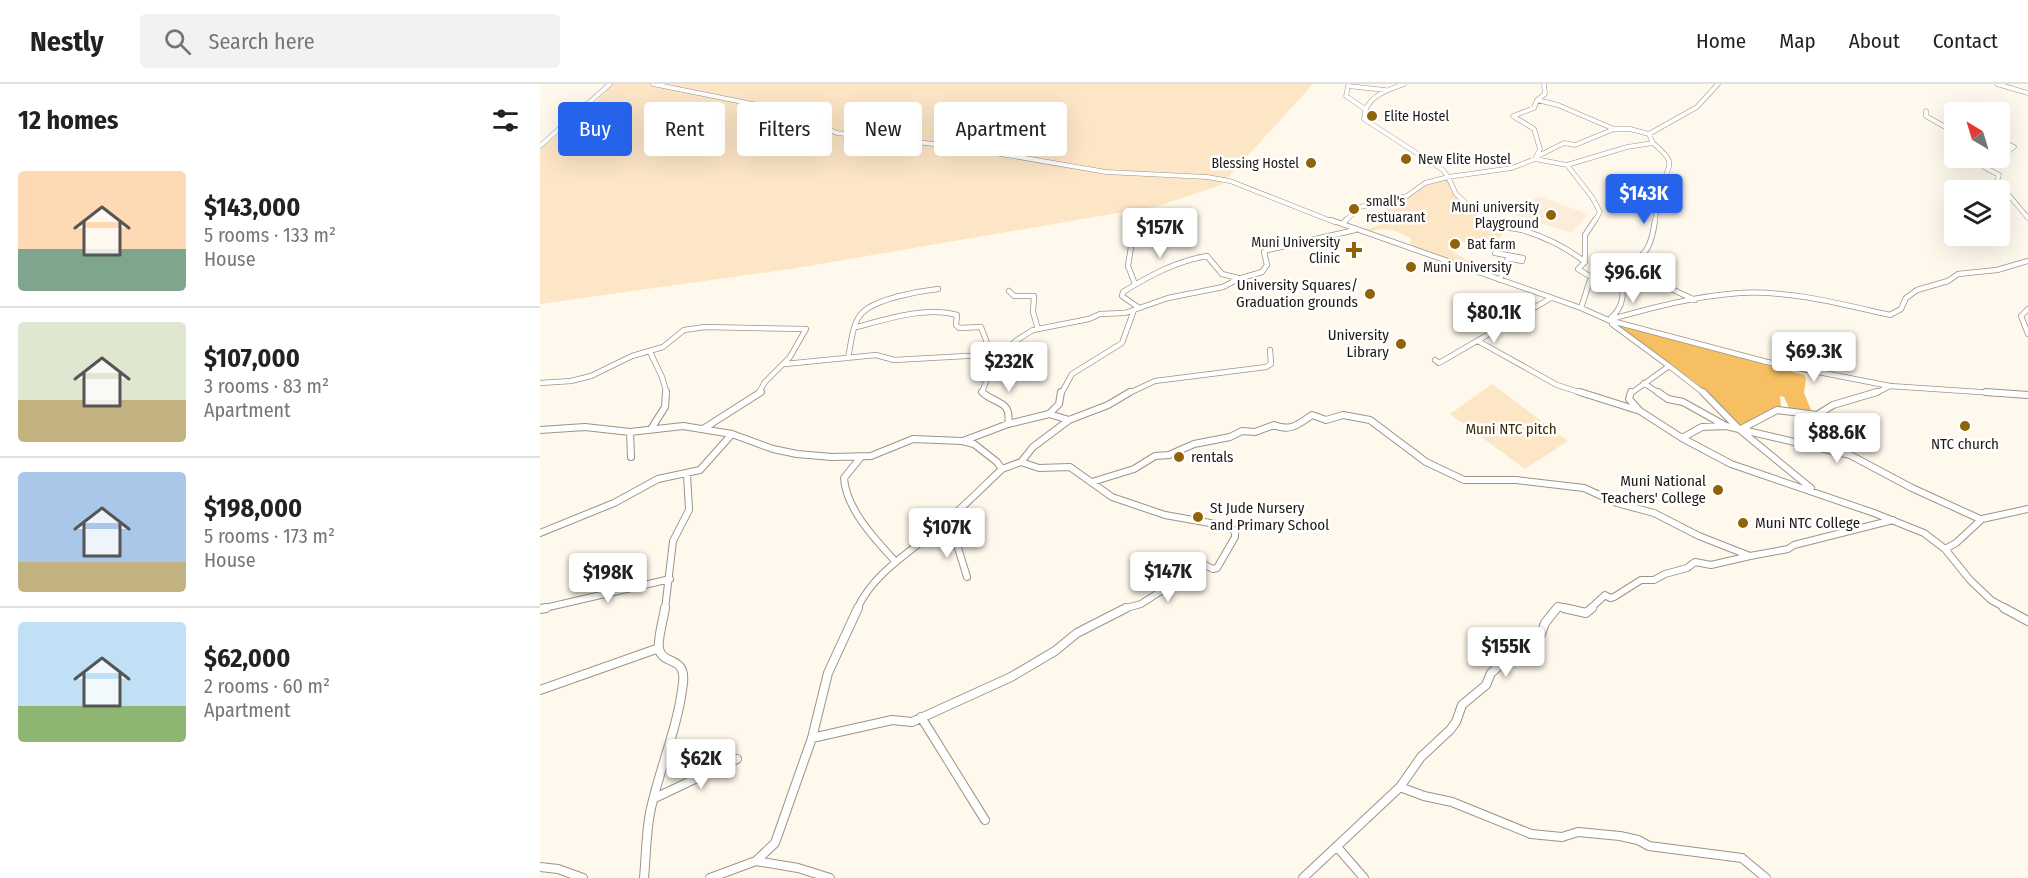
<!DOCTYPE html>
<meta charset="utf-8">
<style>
:root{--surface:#fff;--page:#f2f2f2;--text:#222;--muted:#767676;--line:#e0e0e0;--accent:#2563eb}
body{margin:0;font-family:"Fira Sans Condensed",sans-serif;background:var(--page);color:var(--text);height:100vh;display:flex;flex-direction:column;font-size:22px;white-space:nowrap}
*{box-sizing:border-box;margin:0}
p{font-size:20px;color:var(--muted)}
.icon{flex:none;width:33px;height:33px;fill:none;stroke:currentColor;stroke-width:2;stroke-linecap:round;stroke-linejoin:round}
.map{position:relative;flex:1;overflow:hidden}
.details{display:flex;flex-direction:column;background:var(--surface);width:540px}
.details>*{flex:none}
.banner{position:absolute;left:18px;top:18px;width:570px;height:54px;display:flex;gap:12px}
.needle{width:39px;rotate:322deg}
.controls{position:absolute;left:1404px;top:18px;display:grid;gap:12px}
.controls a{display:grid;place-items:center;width:66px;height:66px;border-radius:6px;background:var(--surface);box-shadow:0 6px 24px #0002;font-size:30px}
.price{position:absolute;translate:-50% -51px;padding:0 14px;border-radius:6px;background:#fff;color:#222;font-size:20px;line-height:39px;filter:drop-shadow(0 2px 3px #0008)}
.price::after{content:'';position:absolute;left:50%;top:36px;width:18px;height:14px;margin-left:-9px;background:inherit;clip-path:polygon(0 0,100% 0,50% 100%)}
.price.selected{background:var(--accent);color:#fff}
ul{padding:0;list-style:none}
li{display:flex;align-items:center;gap:18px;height:150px;padding:0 18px}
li+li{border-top:2px solid var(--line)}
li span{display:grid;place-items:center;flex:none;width:168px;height:120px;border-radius:6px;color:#555}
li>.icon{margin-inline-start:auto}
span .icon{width:72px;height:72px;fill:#fffc;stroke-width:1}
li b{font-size:26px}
h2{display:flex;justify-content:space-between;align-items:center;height:72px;padding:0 18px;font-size:26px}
.tag{padding:0 21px;border-radius:6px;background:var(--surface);box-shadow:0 6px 24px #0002;font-size:21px;line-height:54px}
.tag.selected{background:var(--accent);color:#fff}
header{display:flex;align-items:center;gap:36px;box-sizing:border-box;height:84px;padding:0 30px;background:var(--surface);border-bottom:2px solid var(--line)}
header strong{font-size:28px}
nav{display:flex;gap:33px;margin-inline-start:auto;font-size:21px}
.search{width:420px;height:54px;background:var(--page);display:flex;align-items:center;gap:15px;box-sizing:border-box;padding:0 21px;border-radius:6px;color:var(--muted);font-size:22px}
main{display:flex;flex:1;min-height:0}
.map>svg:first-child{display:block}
</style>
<header>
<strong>Nestly</strong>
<div class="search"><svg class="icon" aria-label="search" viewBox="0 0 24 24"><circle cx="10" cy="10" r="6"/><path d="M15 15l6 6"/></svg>Search here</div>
<nav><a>Home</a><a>Map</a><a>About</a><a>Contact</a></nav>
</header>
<main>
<section class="details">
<h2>12 homes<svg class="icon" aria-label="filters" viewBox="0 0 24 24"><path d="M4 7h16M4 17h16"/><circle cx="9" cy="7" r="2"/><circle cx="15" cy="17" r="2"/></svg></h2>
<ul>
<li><span style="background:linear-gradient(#ffd9b3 65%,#7fa58c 0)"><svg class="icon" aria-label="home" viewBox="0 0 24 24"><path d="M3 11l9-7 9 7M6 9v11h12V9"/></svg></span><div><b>$143,000</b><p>5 rooms · 133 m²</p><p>House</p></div></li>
<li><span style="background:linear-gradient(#dfe7d0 65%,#c2b280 0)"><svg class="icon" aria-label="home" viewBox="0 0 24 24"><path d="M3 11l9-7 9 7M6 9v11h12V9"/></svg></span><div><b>$107,000</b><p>3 rooms · 83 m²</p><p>Apartment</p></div></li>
<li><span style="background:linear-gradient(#a9c7e8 75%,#c2b280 0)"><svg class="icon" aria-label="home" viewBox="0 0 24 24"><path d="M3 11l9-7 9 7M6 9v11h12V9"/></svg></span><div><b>$198,000</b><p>5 rooms · 173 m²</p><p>House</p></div></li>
<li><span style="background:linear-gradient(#bfe0f5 70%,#8fb573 0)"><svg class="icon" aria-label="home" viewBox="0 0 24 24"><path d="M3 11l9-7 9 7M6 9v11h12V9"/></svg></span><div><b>$62,000</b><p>2 rooms · 60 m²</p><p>Apartment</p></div></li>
</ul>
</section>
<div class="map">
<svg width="1488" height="794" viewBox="0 0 1488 794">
<rect width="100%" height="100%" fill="#fff8ec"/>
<path fill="#fbedd9" d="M998,112l50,18 -16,19 -58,-18z"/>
<path fill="#fce6c6" d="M72,0h701l-92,101 -63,21 -361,62 -257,36v-155l51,-42z
M909,94l2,9 52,47 -4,4v6c-17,4 -29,-2 -46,-3l-6,7 18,11 21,5 2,6 -5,4 -74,-27 2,-9c-9,-4 -20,-10 -30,-9 -8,1 -12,5 -20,2l37,-12 -20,-16 28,-5 16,-12z
M952,300l76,57 -43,28 -75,-55z"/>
<path fill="#f6bf61" d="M1070,237l194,54 2,3 -2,15 8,19 -23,-4 -5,-11 -4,-1 1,11 -40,21 -45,-45z"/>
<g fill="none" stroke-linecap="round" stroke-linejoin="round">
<defs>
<path id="minor-far3" d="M113,0l130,26 54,23 123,14 146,25 101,5 23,4 104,41
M1457,0l31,9
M997,16l21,5 56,24
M825,25l-19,-13 2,-10 37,4
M1386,27v5l28,16
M1460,56l14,7 -6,4 -8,-2
M1113,59c25,21 16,20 8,45 -3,11 -5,23 -6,34
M0,62l70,-62
M998,72l26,-13 11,2 39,-16h16l19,5
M1453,74l-9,9 15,8 -2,6 31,37
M995,75l32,6 60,-18 26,-4 -4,-9 48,-27 21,-23
M1027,81l25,32 8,15 -6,10
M804,138l16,-15 47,-11 18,-13 23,-6 -5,-7 -79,-51c1,-23 22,-28 40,-35
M947,138l-31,-28 -8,-17 64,-9 23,-9 5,-10 -6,-20 -21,-13 21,-8 3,-8 8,-6 -1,-10"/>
<path id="minor-far2" d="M791,136l250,88 27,12 159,42 123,24 119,8
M945,136c12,8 24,7 37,10 23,7 44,17 63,32
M802,140l4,-4
M591,163l-3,19 7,18
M955,169l28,5 -1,3 -14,-3 -8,22
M1085,187l25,4 17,12 28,13
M1051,193l10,-3 16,4c23,-25 33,-19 38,-58
M469,207l5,5h20l-1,16 5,17
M599,224l-17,-12 1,-4c26,-16 53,-31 84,-36l15,18 16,4
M1041,224l10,-31 -13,-8 7,-7v-27l10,-15
M1488,225l-7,7 7,18
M1071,234c13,-12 14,-25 8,-41
M1068,236c43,-12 87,-24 131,-27 51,-3 102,11 151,22l11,-6 5,-11 11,-8 31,-9 10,-7 39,-4 31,-9
M1072,240l57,42 -39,28
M317,243c30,-8 69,-21 100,-12l-1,10 3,3 22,-1 11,29
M938,257l79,44 28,9
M110,268l12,25 5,17
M308,274c3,-13 4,-35 14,-45 13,-14 57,-22 76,-24
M895,276l4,3 112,-65
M245,280l91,-9 18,5 90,-5 14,2 19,-17 16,-10 56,-11 11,-5 25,-1 43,-15 55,-11 15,-8 24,-7 5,-7 -3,-13 3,-2 88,-20
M1129,282l36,28
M0,299l31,-2 20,-5 41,-20 31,-9 21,-17 21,-3 101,2
M1104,299l16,11
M218,310l7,-12 25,-25 16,-28
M444,310l-2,-2 10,-26 6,-9
M521,310l11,-20 50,-31 12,-33
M587,310l28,-13 111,-14 5,-3 -1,-14
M1334,310l16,-8"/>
<path id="minor-far1" d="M442,308c14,13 30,8 26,32
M1040,308l57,18
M1091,308l-2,7 11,12 42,27 49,26 143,49 50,20 21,16 25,31 21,20 16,9
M1118,308l10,7 15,3 43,24
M1163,308l37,38 71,58
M1446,308l42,3
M509,330l10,-10 2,-12
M111,345l14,-22 1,-15
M163,345l58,-37
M1201,345l36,-19 40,5 16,-10 44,-13
M0,346l45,-3 45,5 53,-6 49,8 41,15 24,5 35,3 39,-1 42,-17 49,2 12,3 23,18 5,7c-20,19 -40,39 -61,57 -29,25 -67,46 -84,83
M90,348l1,25
M1142,354l20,-11 24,-1 124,29 62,33 68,31
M423,357l45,-17 41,-10 20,6 39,-15 22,-13
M321,373l-17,21c2,31 31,61 51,83
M481,378l12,-15 36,-27
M462,385l19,-7 18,6 31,-1 42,30 53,18 62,11 8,5v6l-18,31 -4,1 -10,-5 -62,40 -18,5
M552,398l42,-13 21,-13 14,-1 25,-11 36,-7 12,-6 13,1 19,-7c16,7 25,-1 38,-10l14,5 17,-5 27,5 56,42 38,18h52l68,8 33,15 37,10 45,23 51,20 38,-7 6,-4 99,-25
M396,447l18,4 13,42
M0,449l74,-30 44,-24 42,-9 32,-36
M1405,465l11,-6 26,-24 46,-10
M0,525l130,-30
M125,525l8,-68 16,-31 -2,-36
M1016,525l2,-3 12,3
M1050,525l15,-14 5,3 4,-1 27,-17h13l11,-6 22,-6 8,-6 16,3 39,-9"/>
<path id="minor" d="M1024,524l22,5 6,-5
M1464,524l24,13
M0,525l6,-1
M0,606l119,-42
M381,633l64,103
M272,654l80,-18 20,2 99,-45 44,-26 22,-18 49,-25
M860,703l24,9 28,6 79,32 31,3 16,-5 42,4 18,4 11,6 93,12 24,20
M115,714l82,-39
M798,764l26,30
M216,777l42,7 32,10
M0,783l18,2 25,9
M104,794c2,-21 2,-44 6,-65 9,-44 28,-85 33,-130 3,-28 -20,-17 -24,-34 -2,-9 5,-32 6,-41
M170,794l46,-17 19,-18 37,-105 16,-65 30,-65
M763,794l97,-91 21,-30 29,-27 6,-8 6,-17 24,-20 5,-12 41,-35 9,-4 4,-11 12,-15"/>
</defs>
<use href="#minor-far3" stroke="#9d9487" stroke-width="5"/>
<use href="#minor-far2" stroke="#9d9487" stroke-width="6"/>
<use href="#minor-far1" stroke="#9d9487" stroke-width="8"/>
<use href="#minor" stroke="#9d9487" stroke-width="10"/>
<use href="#minor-far3" stroke="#fff" stroke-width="4"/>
<use href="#minor-far2" stroke="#fff" stroke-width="4.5"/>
<use href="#minor-far1" stroke="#fff" stroke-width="6"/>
<use href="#minor" stroke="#fff" stroke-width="8"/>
</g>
<g fill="#8e6309" stroke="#fff" stroke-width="2">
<circle cx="832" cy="32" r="6"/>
<circle cx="866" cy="75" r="6"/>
<circle cx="771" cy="79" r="6"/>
<circle cx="814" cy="125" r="6"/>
<circle cx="1011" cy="131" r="6"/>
<circle cx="915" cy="160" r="6"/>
<path d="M811 157h6v6h6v6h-6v6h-6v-6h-6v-6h6z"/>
<circle cx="871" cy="183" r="6"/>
<circle cx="830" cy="210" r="6"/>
<circle cx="861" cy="260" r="6"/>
<circle cx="1425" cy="342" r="6"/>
<circle cx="639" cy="373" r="6"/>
<circle cx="1178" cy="406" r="6"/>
<circle cx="658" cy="433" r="6"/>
<circle cx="1203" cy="439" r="6"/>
</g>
<g text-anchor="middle" stroke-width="5" stroke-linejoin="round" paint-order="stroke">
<g font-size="14" fill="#1f1b16" stroke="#fff" text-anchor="start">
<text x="844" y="37">Elite Hostel</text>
<text x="878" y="80">New Elite Hostel</text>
<text x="759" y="84" text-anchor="end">Blessing Hostel</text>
<text x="826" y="122">small's<tspan x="826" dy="16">restuarant</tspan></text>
<text x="999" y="128" text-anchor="end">Muni university<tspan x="999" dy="16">Playground</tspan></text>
<text x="800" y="163" text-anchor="end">Muni University<tspan x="800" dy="16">Clinic</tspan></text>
<text x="927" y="165">Bat farm</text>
<text x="883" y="188">Muni University</text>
</g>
<g font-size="15" fill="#1f1b16" stroke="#fff" text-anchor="end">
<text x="818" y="206">University Squares/<tspan x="818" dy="17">Graduation grounds</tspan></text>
<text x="849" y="256">University<tspan x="849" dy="17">Library</tspan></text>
<text x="1425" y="365" text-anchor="middle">NTC church</text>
<text x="651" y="378" text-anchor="start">rentals</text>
<text x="1166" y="402">Muni National<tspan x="1166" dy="17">Teachers' College</tspan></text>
<text x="670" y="429" text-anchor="start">St Jude Nursery<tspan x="670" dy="17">and Primary School</tspan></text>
<text x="1215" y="444" text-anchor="start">Muni NTC College</text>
</g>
<g font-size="15" fill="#3f2a00" stroke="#fff">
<text x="971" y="350">Muni NTC pitch</text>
</g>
</g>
</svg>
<div class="controls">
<a><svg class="needle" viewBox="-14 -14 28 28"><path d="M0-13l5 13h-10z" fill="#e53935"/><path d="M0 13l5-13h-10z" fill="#767676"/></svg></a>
<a><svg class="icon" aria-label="layers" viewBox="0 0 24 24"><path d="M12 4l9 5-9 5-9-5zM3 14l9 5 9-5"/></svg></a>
</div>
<b class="price selected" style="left:1104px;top:141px">$143K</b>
<b class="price" style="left:620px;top:175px">$157K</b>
<b class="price" style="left:1093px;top:220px">$96.6K</b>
<b class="price" style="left:954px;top:260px">$80.1K</b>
<b class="price" style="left:1274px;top:299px">$69.3K</b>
<b class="price" style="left:469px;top:309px">$232K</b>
<b class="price" style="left:1297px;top:380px">$88.6K</b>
<b class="price" style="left:407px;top:475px">$107K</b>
<b class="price" style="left:628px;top:519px">$147K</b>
<b class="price" style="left:68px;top:520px">$198K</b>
<b class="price" style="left:966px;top:594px">$155K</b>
<b class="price" style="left:161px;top:706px">$62K</b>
<div class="banner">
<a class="tag selected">Buy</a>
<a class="tag">Rent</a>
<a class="tag">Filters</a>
<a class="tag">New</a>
<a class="tag">Apartment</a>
</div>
</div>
</main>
